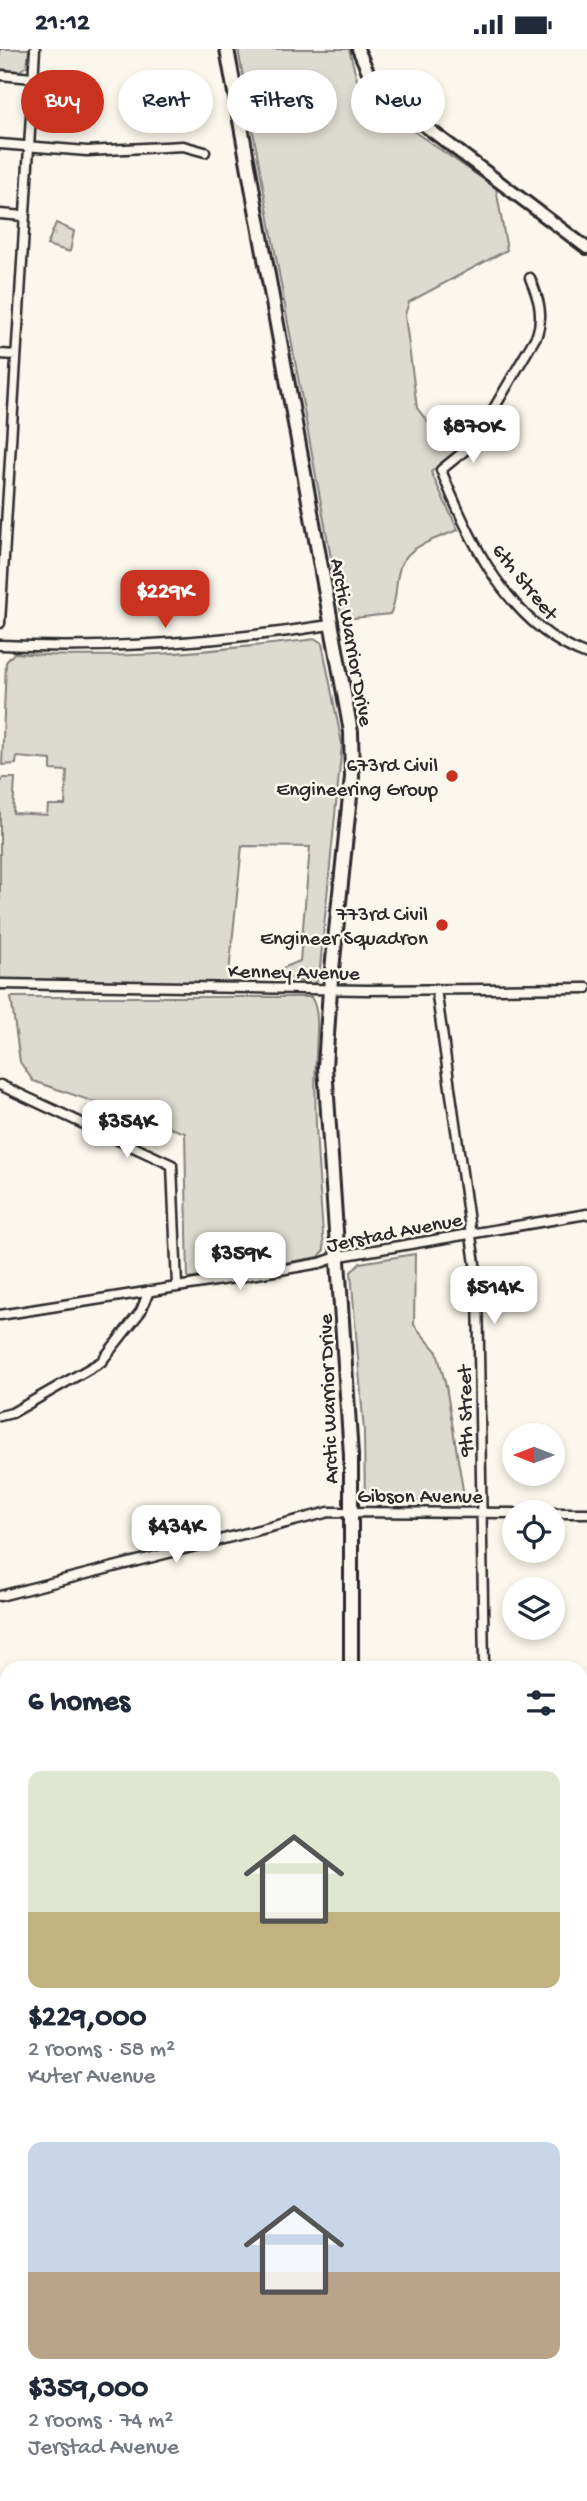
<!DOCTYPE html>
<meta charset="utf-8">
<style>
:root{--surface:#fff;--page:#f6f6f7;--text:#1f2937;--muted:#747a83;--accent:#c8321e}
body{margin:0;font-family:"Gochi Hand",sans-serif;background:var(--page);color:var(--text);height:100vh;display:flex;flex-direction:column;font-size:26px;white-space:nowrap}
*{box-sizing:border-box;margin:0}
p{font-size:23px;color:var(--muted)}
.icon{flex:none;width:38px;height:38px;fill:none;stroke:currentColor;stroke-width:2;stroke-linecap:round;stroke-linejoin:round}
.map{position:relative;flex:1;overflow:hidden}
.side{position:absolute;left:0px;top:1612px;width:588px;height:842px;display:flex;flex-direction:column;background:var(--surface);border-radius:21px 21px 0 0;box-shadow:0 4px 10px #0003}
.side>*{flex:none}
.hud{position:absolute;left:21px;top:21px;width:546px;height:63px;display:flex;gap:14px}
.needle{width:46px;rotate:270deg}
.fabs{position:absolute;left:502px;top:1374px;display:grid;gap:14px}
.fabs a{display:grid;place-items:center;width:63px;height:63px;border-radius:50%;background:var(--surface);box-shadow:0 4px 10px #0003;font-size:35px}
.price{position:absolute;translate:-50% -60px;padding:0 16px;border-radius:14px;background:#fff;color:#222;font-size:23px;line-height:46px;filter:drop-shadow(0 2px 4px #0008)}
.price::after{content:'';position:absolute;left:50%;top:42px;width:21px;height:16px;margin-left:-10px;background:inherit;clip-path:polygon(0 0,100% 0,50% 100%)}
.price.selected{background:var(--accent);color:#fff}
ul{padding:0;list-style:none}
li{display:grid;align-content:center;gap:14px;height:371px;padding:0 28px}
li span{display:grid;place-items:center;height:217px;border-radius:14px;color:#555}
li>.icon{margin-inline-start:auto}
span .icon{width:126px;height:126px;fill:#fffc;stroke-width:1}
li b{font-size:30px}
h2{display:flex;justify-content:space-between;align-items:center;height:84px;padding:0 28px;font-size:30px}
.pill{padding:0 24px;border-radius:32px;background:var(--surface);box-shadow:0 4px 10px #0003;font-size:24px;line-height:63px}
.pill.selected{background:var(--accent);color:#fff}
.status{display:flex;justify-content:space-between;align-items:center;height:49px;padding:0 35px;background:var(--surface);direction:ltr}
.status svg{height:19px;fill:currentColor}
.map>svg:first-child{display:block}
</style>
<div class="status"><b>21:12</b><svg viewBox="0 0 49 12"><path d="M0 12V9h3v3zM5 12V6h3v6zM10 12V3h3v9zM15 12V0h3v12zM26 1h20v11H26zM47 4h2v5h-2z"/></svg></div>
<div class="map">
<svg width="587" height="2452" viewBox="0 0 587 2452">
<defs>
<pattern id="park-tufts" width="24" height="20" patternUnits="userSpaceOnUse" patternTransform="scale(1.75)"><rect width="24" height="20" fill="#dddad0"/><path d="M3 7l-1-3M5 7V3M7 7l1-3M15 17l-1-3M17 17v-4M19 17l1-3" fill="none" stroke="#bebbb3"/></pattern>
</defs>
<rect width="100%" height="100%" fill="#fbf7ec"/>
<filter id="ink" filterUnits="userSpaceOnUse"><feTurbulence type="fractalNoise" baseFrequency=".0143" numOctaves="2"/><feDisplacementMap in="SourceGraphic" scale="14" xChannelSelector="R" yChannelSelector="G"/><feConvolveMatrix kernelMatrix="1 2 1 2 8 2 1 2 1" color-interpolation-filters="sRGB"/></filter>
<g filter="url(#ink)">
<path fill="#dddad0" stroke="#84827e" stroke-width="2" d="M0,0h29l-2,17 -8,5 -19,-2z
M238,0h111l12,46 135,93 11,62 -98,52 -4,13 12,93 14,18 20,11 5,16 -25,19 27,58c-24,10 -56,16 -60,45 -3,14 -1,26 -8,39l-45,5 -4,-6z
M316,590l6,4 20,101 -23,234 -6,7 -40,-13 27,-11 10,-114 -68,-1 -14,137 -228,-3v-196l3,-6h12l-2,35 34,2 1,-10h17l2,-34 -16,-1v-10l-34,-3 -1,7 -14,1 4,-103 8,-9c102,8 201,-2 302,-14z
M11,948h300c10,16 5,40 5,58 -3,65 4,130 8,195l-5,7 -131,22 -3,-146 -152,-52 -13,-19z
M415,1205l-1,71 23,27 9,34 19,116 -100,-2 -1,-68 -13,-160 9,-9z
M581,2295h6v157h-153l-4,-5 151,-1z
M131,2447l270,-1 3,6h-273z"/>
<path fill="url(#park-tufts)" stroke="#84827e" stroke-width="2" d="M56,174l18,8 -4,21 -23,-7z"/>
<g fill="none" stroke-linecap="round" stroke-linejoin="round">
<defs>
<path id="minor" d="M0,26l33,3
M0,95l87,7 96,-5 22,6
M0,165l24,2
M530,229c8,19 14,36 7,57l-64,109 -32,26c29,72 68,156 146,185
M0,305l16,1
M0,574l35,-574
M0,596c112,5 220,-3 330,-20
M0,935l367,6 220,-2
M436,940l42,296 6,383
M0,1036l172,80 5,121
M0,1266l234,-37 86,-15 20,-7 247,-42
M0,1367l12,-3 89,-51 40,-51 8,-20
M553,1464h34
M0,1547l329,-84 185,1
M0,1887l7,62
M581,1970l6,1
M0,2280h7
M581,2280h6
M121,2446v6"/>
<path id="tertiary" d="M358,0l15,34 20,19 194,146"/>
<path id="primary" d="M227,0l124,683 1,45 -22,212 -5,78 26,388v213
M413,2446l4,6"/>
</defs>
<use href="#minor" stroke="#2b2b2b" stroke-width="13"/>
<use href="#tertiary" stroke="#2b2b2b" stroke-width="16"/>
<use href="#primary" stroke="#2b2b2b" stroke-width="18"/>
<use href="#minor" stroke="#fbf7ec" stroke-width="8"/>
<use href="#tertiary" stroke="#fbf7ec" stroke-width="10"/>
<use href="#primary" stroke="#fbf7ec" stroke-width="12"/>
</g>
</g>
<g fill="#c8321e" stroke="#fbf7ec" stroke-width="2.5">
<circle cx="452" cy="727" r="7"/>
<circle cx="442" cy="876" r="7"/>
</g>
<g text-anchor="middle" stroke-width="5" stroke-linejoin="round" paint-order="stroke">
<g font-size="21" fill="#2b2b2b" stroke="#fbf7ec">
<text transform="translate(526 532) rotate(51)" y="7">6th Street</text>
<text transform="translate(353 593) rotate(80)" y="7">Arctic Warrior Drive</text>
<text transform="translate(294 922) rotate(1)" y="7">Kenney Avenue</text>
<text transform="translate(394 1182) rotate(-11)" y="7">Jerstad Avenue</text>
<text transform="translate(327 1350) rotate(-92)" y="7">Arctic Warrior Drive</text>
<text transform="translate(464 1362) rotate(-91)" y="7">9th Street</text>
<text x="420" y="1453">Gibson Avenue</text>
</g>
<g font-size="21" fill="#2b2b2b" stroke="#fbf7ec" text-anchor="end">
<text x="438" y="722">673rd Civil<tspan x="438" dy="24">Engineering Group</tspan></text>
<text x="428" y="871">773rd Civil<tspan x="428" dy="24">Engineer Squadron</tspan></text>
</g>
</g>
</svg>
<div class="fabs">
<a><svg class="needle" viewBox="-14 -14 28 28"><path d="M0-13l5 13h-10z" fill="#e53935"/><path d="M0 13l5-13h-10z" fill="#747a83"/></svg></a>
<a><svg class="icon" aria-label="locate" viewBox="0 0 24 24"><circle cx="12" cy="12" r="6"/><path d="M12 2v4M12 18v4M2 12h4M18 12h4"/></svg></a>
<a><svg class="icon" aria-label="layers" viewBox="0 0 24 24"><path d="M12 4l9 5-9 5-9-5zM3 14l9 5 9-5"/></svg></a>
</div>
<b class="price" style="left:473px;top:416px">$870K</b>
<b class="price selected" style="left:165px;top:581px">$229K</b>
<b class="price" style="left:127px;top:1111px">$354K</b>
<b class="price" style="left:240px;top:1243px">$359K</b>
<b class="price" style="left:494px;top:1277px">$514K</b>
<b class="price" style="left:176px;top:1516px">$434K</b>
<div class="hud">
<a class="pill selected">Buy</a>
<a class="pill">Rent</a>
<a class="pill">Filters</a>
<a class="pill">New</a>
</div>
<section class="side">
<h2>6 homes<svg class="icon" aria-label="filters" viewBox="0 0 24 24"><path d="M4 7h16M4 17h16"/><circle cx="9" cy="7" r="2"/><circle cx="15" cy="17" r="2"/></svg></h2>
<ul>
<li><span style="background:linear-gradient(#dfe7d0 65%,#c2b280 0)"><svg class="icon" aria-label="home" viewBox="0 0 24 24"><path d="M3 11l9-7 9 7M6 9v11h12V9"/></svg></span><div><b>$229,000</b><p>2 rooms · 58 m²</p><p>Kuter Avenue</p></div></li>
<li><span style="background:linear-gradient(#c9d6e8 60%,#b9a48a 0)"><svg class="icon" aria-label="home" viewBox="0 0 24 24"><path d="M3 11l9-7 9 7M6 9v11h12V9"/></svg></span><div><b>$359,000</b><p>2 rooms · 74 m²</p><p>Jerstad Avenue</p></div></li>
</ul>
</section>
</div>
